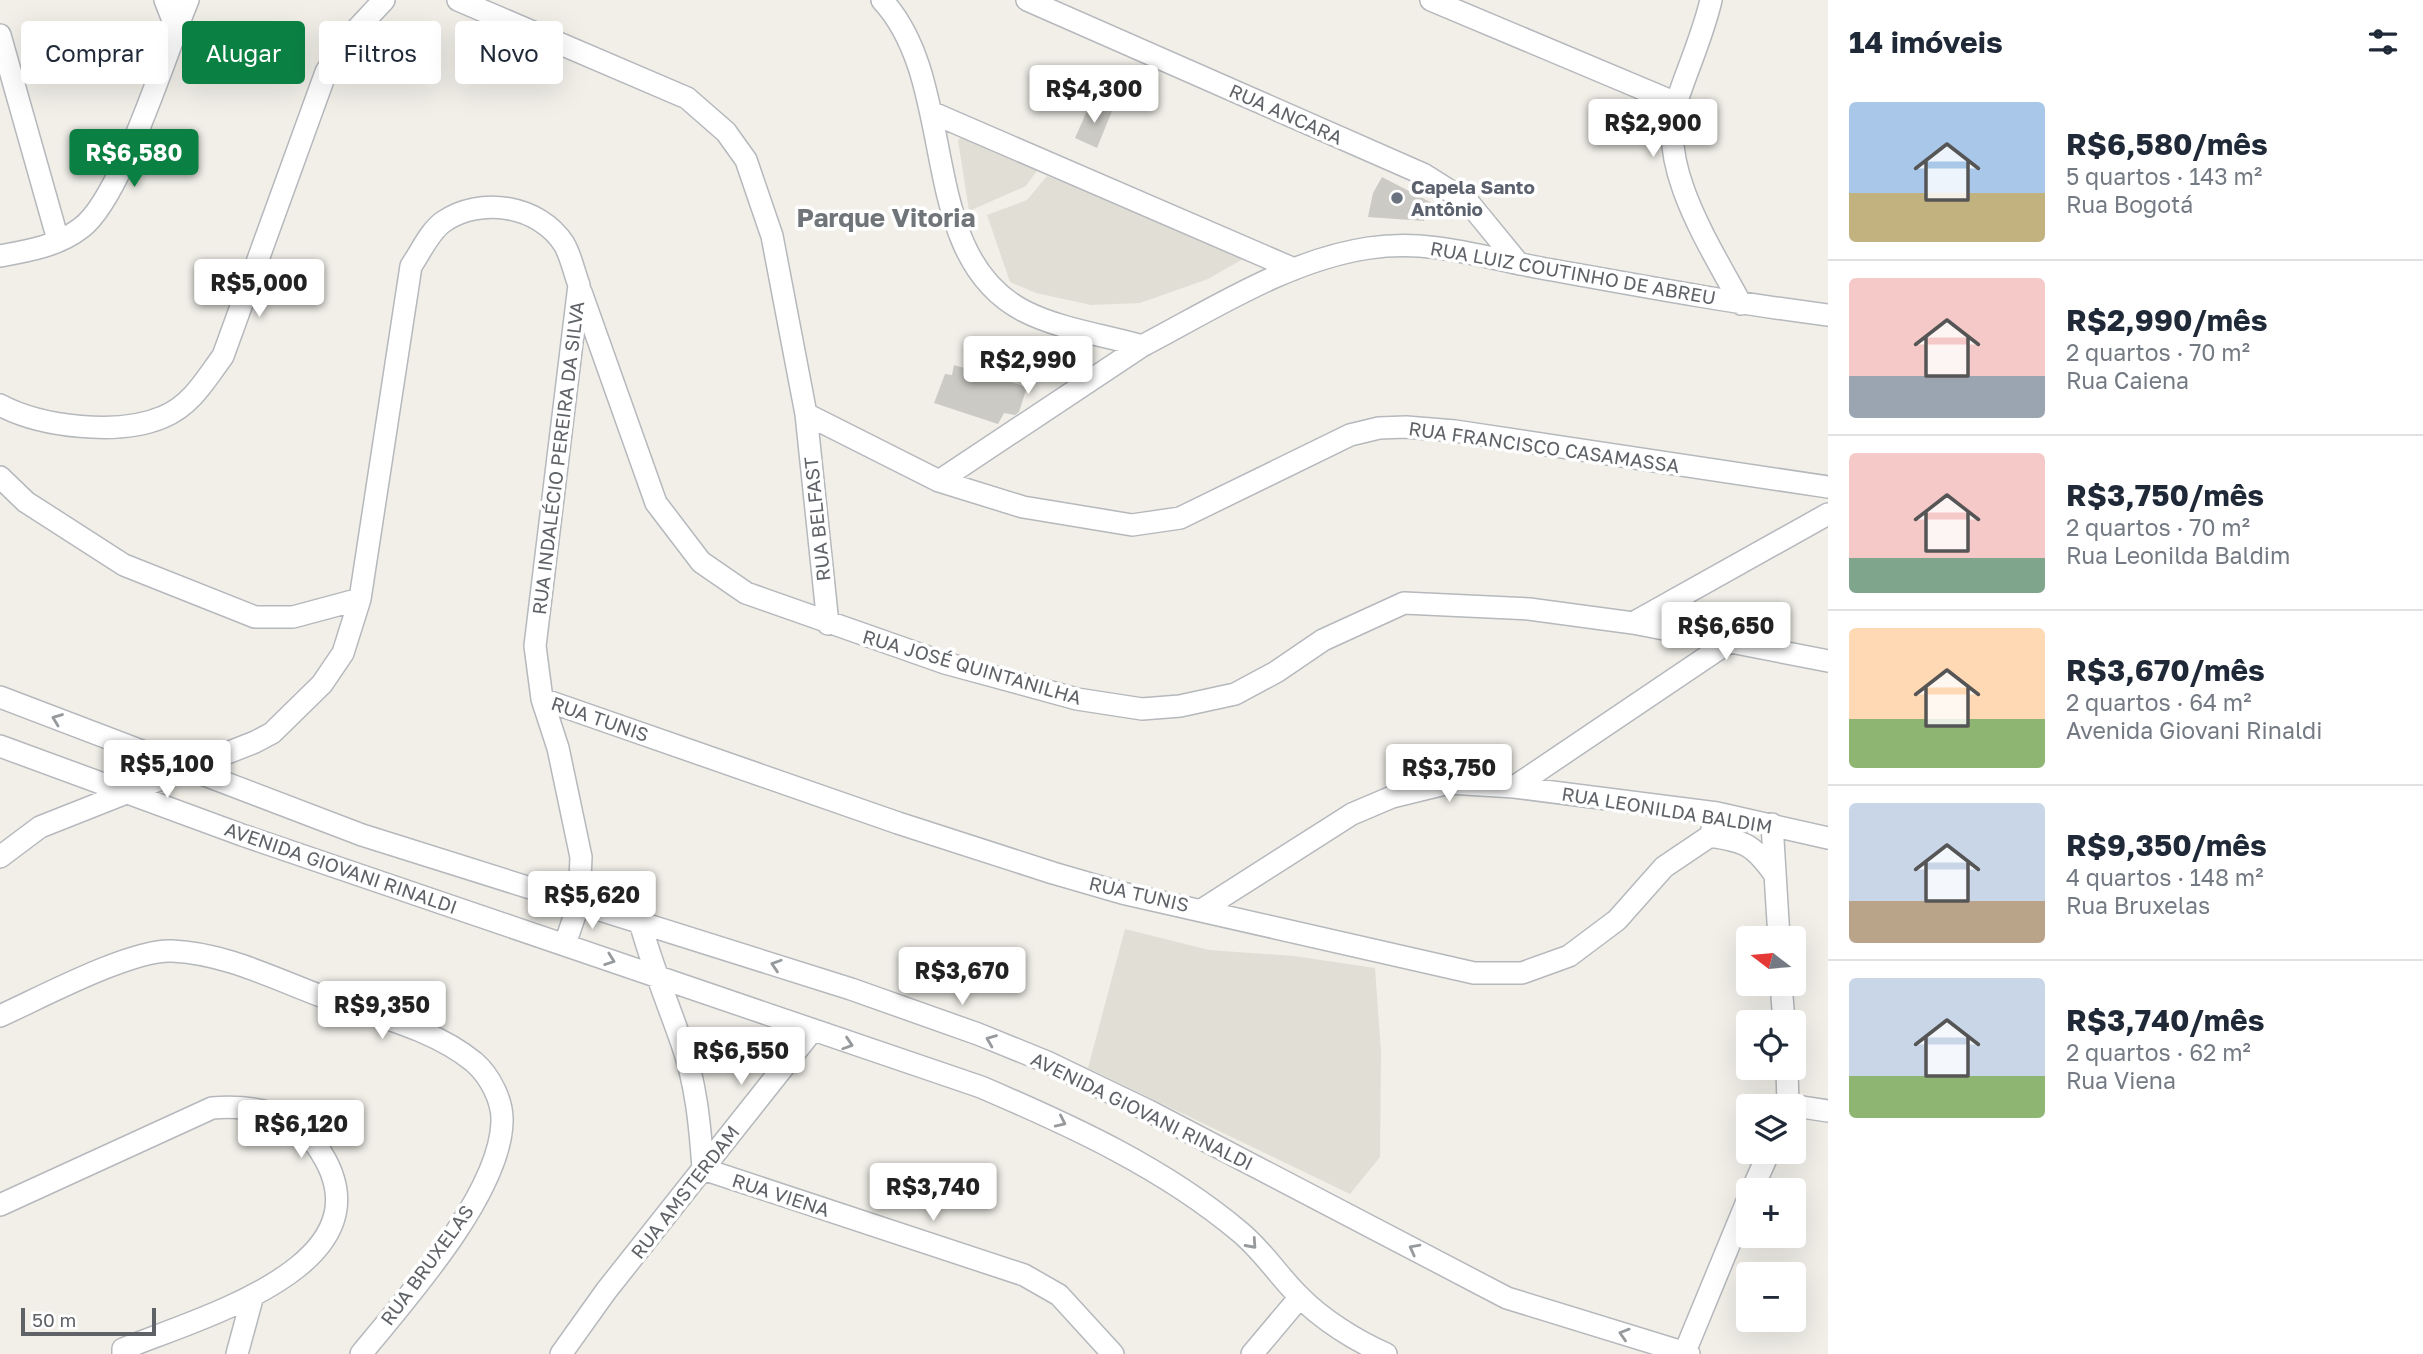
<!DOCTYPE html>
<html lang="pt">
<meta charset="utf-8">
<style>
:root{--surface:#fff;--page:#f2f2f3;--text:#1f2937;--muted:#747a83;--line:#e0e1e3;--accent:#0b8043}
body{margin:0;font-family:"Golos Text",sans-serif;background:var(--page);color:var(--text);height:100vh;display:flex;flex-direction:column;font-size:26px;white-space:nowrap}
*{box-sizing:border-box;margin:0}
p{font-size:23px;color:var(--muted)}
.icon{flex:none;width:38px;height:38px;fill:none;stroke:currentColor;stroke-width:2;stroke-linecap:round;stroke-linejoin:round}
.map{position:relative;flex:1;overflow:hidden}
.panel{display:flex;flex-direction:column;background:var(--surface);width:595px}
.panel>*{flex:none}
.top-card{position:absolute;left:21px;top:21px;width:665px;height:63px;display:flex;gap:14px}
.needle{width:46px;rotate:286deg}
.controls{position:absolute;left:1736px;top:926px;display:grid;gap:14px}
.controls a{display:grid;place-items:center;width:70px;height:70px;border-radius:7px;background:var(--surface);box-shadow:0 7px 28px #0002;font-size:35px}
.scale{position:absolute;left:21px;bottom:18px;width:135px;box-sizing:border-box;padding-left:7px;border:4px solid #5f6368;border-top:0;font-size:19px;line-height:24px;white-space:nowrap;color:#5f6368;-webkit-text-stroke:5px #fff;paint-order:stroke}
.price{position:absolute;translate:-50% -60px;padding:0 16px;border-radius:7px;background:#fff;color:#222;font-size:23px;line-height:46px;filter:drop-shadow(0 2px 4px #0008)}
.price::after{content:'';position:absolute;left:50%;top:42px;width:21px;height:16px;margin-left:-10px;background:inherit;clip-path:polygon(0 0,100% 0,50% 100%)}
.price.active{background:var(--accent);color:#fff}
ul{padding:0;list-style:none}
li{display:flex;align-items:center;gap:21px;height:175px;padding:0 21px}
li+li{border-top:2px solid var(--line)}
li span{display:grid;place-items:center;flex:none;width:196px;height:140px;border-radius:7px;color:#555}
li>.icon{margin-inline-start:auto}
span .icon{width:84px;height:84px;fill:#fffc;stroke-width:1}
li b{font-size:30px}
h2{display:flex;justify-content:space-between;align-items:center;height:84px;padding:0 21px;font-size:30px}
.chip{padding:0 24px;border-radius:7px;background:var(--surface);box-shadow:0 7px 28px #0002;font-size:24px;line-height:63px}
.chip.active{background:var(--accent);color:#fff}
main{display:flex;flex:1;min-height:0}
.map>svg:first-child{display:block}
</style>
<main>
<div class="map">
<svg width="1828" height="1354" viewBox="0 0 1828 1354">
<rect width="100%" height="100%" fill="#f1efe8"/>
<path fill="#e1ded6" d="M965,133l74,35 -13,18 -57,25 -11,-71z
M1047,176l203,79 -42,24 -68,24 -49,2 -55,-12 -26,-11 -23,-67 40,-15z
M1125,929l84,21 85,6 81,12 6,84 -1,105 -30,37 -262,-126z"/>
<path fill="#cccac5" d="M1091,102l21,9 -15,37 -22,-10z
M1382,177l50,26 -8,18 -56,-4 5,-24z
M954,365l73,22 -8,25 -4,3 -11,-2 -6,11 -64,-21 11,-29 7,1z"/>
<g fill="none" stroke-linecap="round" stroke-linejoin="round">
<defs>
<path id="minor" d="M165,0l11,28
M458,0l229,98 39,34 20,28 26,76 34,178 22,210
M882,0c78,84 33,255 142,311 35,18 80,24 118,35 71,-37 146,-86 227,-98 62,-9 112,9 172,20 95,17 191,35 287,47
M1027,0l396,174 46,29 50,61
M1431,0l245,103
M1711,0c-8,35 -23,67 -34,101 -22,64 35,148 64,203
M0,35l58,205
M933,113l361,156
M0,256c28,-5 58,-10 81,-28 40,-29 85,-176 107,-228
M581,292l75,211 45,59 45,31 199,70 132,36 65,10 38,-3 55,-12 41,-22 47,-32 81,-37 125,6 104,14 195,38
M0,405c41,22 119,31 163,12 28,-11 43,-38 60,-61l103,-284 17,-28 41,-44
M806,414l133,67 84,26 109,18 48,-7 170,-83 29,-7 27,-1 49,4 373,56
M0,477l26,25 98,63 131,52h38l67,-18
M939,481l203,-135
M1633,623l195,-109
M0,697l362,138 489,154 127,45 69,28 102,49 358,187 182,56
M542,699l356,124 155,50 69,20 352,80h48l47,-17 48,-36 47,-53 46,-31 7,-23
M0,746l242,89 739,252c91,39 183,81 259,145 22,18 38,43 58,63 23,24 58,46 88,59
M1514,787l215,-145
M1772,824l7,114
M1710,836c35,5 44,9 65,39
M0,857l40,-30 215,-85 17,-9 50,-49 21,-31 17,-54 51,-333c9,-13 19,-35 32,-44 37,-26 96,-17 121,22 7,12 10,28 15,41l-44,361 7,53 16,49 23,109 -2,46 -14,41
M1203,909l149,-95 40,-17 57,-14 65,4 203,26 111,25
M640,922c11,41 27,79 41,119 15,41 19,84 22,128
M1781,984l3,38
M0,1016c40,-18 131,-67 172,-65 54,2 107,30 157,48 47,17 105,30 145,63 16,14 29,39 28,60 -2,72 -96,177 -141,232
M1787,1068l1,38
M1789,1105l39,6
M703,1169l321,106 35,20 54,59
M1752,1190l17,-38
M0,1205l212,-97c39,-3 80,3 104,37 85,118 -115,172 -193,204v5
M237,1354l16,-59
M561,1354l45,-63 206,-260
M1252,1354l48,-57
M1684,1354l64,-155"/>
</defs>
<use href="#minor" stroke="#b5b8bc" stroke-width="24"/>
<use href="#minor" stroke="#fff" stroke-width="21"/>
</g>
<defs><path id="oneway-chevron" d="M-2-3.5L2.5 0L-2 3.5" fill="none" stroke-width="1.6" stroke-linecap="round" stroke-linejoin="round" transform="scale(1.75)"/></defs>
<g stroke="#979a9d">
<use href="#oneway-chevron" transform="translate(57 719) rotate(-159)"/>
<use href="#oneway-chevron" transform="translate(610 960) rotate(20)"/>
<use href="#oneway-chevron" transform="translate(776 965) rotate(-162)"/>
<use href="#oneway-chevron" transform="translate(991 1040) rotate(-158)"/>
<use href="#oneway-chevron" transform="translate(848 1044) rotate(18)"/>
<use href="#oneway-chevron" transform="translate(1061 1122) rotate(25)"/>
<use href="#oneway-chevron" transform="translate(1252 1244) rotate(48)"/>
<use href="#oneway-chevron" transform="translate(1414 1249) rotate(-152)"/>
<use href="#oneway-chevron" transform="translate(1624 1334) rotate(-163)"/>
</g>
<circle fill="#6b7280" stroke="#fff" stroke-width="2.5" cx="1397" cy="198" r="7"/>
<g text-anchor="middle" stroke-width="7" stroke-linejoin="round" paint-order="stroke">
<g font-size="19" fill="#5f6368" stroke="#fff">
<text transform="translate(1286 114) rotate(24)" y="7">RUA ANCARA</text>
<text transform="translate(1573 273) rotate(10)" y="7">RUA LUIZ COUTINHO DE ABREU</text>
<text transform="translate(1544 447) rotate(8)" y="7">RUA FRANCISCO CASAMASSA</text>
<text transform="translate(558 458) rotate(-83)" y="7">RUA INDALÉCIO PEREIRA DA SILVA</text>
<text transform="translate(817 519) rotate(-96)" y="7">RUA BELFAST</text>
<text transform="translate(972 667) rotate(16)" y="7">RUA JOSÉ QUINTANILHA</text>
<text transform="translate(600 719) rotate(19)" y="7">RUA TUNIS</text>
<text transform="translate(1667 810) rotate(9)" y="7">RUA LEONILDA BALDIM</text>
<text transform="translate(341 868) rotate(19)" y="7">AVENIDA GIOVANI RINALDI</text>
<text transform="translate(1139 894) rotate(13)" y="7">RUA TUNIS</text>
<text transform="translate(1142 1111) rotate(26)" y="7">AVENIDA GIOVANI RINALDI</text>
<text transform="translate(685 1192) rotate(-52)" y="7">RUA AMSTERDAM</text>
<text transform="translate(781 1195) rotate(18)" y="7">RUA VIENA</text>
<text transform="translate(427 1265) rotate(-54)" y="7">RUA BRUXELAS</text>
</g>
<g font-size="19" font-weight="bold" fill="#5b616d" stroke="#fff" text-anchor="start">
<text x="1411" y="194">Capela Santo<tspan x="1411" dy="22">Antônio</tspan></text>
</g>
<g font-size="26" font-weight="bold" fill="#70757a" stroke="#fff">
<text x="886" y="227">Parque Vitoria</text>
</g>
</g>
</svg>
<div class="controls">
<a><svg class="needle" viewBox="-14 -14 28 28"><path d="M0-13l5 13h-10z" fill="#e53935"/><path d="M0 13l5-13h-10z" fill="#747a83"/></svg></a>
<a><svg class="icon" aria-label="locate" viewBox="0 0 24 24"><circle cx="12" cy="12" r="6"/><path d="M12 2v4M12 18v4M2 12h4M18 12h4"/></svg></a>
<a><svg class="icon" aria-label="layers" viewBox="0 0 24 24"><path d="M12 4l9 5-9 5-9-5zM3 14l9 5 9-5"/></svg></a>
<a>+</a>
<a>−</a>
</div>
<div class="scale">50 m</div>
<b class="price" style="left:1094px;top:125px">R$4,300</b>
<b class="price" style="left:1653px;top:159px">R$2,900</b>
<b class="price active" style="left:134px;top:189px">R$6,580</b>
<b class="price" style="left:259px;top:319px">R$5,000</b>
<b class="price" style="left:1028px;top:396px">R$2,990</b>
<b class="price" style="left:1726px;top:662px">R$6,650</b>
<b class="price" style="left:167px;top:800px">R$5,100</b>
<b class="price" style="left:1449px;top:804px">R$3,750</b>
<b class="price" style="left:592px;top:931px">R$5,620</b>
<b class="price" style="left:962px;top:1007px">R$3,670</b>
<b class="price" style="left:382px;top:1041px">R$9,350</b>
<b class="price" style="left:741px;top:1087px">R$6,550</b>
<b class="price" style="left:301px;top:1160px">R$6,120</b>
<b class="price" style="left:933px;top:1223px">R$3,740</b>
<div class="top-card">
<a class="chip">Comprar</a>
<a class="chip active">Alugar</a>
<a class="chip">Filtros</a>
<a class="chip">Novo</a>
</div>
</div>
<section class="panel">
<h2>14 imóveis<svg class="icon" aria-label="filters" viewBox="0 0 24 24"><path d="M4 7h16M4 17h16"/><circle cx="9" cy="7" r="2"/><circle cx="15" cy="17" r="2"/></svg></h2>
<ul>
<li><span style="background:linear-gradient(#a9c7e8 65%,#c2b280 0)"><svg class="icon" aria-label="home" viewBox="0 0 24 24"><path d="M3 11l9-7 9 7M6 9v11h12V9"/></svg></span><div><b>R$6,580/mês</b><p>5 quartos · 143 m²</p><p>Rua Bogotá</p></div></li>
<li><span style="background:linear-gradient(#f6c9c9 70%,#9aa5b1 0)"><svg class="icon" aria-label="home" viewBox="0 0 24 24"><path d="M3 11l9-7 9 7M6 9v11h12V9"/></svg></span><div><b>R$2,990/mês</b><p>2 quartos · 70 m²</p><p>Rua Caiena</p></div></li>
<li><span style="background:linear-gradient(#f6c9c9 75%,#7fa58c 0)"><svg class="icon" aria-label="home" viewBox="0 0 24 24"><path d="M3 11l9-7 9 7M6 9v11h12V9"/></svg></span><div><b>R$3,750/mês</b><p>2 quartos · 70 m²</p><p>Rua Leonilda Baldim</p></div></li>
<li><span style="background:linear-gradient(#ffd9b3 65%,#8fb573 0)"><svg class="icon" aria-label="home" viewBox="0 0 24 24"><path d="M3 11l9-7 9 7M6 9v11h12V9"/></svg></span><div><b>R$3,670/mês</b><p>2 quartos · 64 m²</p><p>Avenida Giovani Rinaldi</p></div></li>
<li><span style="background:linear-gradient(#c9d6e8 70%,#b9a48a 0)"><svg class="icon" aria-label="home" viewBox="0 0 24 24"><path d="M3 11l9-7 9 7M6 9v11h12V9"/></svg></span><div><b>R$9,350/mês</b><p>4 quartos · 148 m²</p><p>Rua Bruxelas</p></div></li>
<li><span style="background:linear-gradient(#c9d6e8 70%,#8fb573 0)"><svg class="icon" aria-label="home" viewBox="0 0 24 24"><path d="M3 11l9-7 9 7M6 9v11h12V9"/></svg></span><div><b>R$3,740/mês</b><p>2 quartos · 62 m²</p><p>Rua Viena</p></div></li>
</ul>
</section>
</main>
